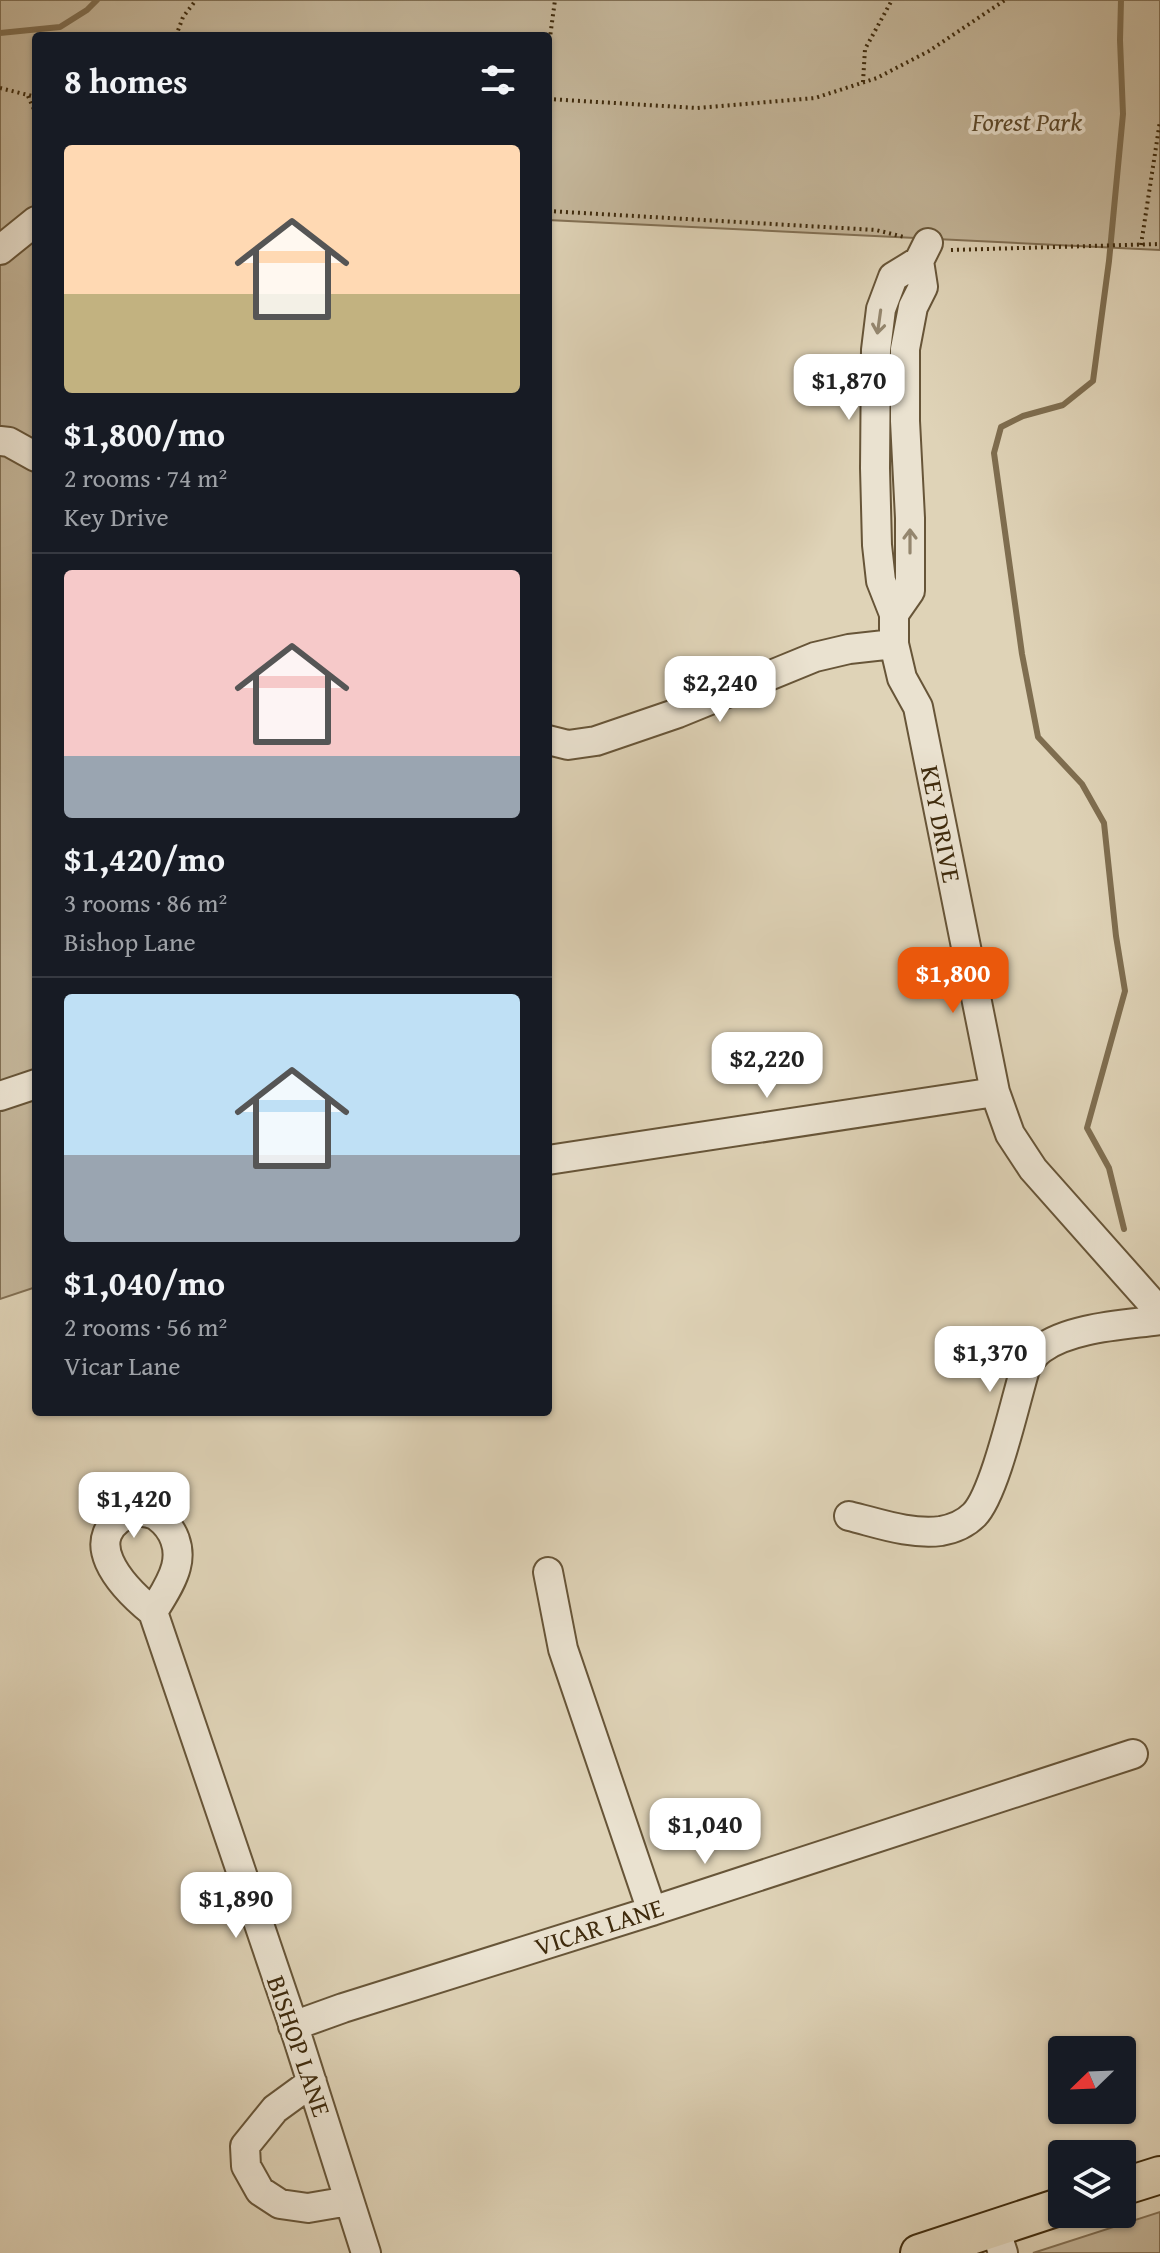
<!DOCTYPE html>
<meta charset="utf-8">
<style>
:root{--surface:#171b24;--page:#242831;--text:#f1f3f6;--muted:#9ea1a6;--line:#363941;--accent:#ea580c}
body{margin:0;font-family:"Gentium Book Plus",serif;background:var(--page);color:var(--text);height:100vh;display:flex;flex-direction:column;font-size:30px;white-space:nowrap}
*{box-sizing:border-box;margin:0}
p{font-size:26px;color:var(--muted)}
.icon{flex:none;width:44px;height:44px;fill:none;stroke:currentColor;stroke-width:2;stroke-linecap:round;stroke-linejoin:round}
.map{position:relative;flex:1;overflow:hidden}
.panel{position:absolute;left:32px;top:32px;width:520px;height:1384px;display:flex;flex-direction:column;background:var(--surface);border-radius:8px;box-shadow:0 2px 6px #0004}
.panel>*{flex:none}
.needle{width:52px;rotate:247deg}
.controls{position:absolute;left:1048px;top:2036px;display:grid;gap:16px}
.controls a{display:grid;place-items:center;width:88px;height:88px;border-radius:8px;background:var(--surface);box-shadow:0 2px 6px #0004;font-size:40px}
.price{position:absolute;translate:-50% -68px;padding:0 18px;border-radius:16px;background:#fff;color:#222;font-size:26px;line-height:52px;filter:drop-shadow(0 2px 4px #0008)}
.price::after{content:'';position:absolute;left:50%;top:48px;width:24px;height:18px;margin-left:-12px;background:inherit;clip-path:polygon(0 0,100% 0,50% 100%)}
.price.selected{background:var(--accent);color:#fff}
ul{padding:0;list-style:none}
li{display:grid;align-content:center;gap:16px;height:424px;padding:0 32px}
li+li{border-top:2px solid var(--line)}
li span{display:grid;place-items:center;height:248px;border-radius:8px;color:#555}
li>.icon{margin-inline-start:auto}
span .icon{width:144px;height:144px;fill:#fffc;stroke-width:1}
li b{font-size:34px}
h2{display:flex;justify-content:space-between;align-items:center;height:96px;padding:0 32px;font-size:34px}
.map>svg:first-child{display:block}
</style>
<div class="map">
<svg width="1160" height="2253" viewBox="0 0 1160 2253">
<rect width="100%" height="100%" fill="#dfd3b7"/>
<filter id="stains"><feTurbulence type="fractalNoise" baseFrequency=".0025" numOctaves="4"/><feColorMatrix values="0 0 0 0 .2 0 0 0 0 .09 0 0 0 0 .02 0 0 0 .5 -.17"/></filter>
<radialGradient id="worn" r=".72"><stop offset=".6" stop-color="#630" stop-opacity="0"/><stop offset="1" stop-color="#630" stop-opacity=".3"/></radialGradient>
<path fill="#c4b69a" stroke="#827054" stroke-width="2" d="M0,0h1160v250l-612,-30v-184h-512v1251l-36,12z
M1160,2212v41h-127z"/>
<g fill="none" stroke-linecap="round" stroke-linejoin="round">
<path stroke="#7f6e50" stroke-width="6" d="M1121,0l-1,40 3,74 -14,147 -16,120 -30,24 -40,11 -22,11 -7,26 28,201 16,83 44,47 22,39 12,113 9,55 -38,137 22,40 15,61
M0,33l60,-6 27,-17 10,-10"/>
<defs>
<path id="minor" d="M928,243l-9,18 -26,16 -12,32 -5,41 -1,118 2,77 4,36 13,33v30l8,34 16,29 77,385 15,42 23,35 127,143
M0,250l36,-29
M0,441l9,1 27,15
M894,614l16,-23v-73l-5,-97v-72l8,-42 10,-20 -4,-26
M548,740l20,5 28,-4 82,-28 137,-56 34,-8 45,-5
M0,1096l36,-12
M548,1160l447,-68
M134,1511c7,1 18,1 24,6 16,12 23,31 18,50 -4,16 -15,31 -23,45 -31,-25 -79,-76 -19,-101z
M849,1516c29,7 61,19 92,15 11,-2 24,-7 33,-16 21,-21 41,-113 51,-146 4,-7 9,-15 16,-20 29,-22 84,-24 119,-29
M548,1572l15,77 89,262
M153,1612l145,427 68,214
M293,2026l50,-18 309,-97 481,-157
M312,2082l-37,27 -30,37 1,20 14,25 20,13 28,4 41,-7
M995,2228l8,25"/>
<path id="major" d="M1122,2187l38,-12
M919,2253l143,-47"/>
</defs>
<use href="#minor" stroke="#675538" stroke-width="32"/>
<use href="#major" stroke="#3f2b0d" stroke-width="40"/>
<path stroke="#3f2b0d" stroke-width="4" stroke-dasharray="2 4" stroke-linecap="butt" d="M176,36l7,-19 13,-17
M548,52l7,-52
M863,82l2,-33 27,-49
M0,88l36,9
M28,96l8,18
M548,99l149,9 118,-10 62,-20 52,-27 76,-51
M548,211l328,19 28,7
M1141,245l19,-124
M951,250l209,-6"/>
<use href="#minor" stroke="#eae2d0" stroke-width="28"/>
<use href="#major" stroke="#dfd3b7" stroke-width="36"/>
</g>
<defs><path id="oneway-shaft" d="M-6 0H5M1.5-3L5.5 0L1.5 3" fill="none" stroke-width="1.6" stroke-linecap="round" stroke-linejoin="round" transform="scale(2)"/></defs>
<g stroke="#94866e">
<use href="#oneway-shaft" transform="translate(879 322) rotate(98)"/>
<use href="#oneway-shaft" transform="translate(910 541) rotate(-90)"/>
</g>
<g text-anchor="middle" stroke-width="7" stroke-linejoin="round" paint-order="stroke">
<g font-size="26" font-style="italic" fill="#5a4729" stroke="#eae2d0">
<text x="1027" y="131">Forest Park</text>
</g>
<g font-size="26" fill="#3f2b0d" stroke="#eae2d0">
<text transform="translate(941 824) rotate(79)" y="9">KEY DRIVE</text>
<text transform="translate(599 1927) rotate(-18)" y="9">VICAR LANE</text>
<text transform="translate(299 2046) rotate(71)" y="9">BISHOP LANE</text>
</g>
</g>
<rect width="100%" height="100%" filter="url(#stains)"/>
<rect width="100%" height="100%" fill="url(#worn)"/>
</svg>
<div class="controls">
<a><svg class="needle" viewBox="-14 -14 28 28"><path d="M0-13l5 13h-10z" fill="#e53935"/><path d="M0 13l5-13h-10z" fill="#9ea1a6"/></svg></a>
<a><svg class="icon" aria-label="layers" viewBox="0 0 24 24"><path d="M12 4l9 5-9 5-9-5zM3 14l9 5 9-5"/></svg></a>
</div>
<b class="price" style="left:849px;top:422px">$1,870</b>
<b class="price" style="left:720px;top:724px">$2,240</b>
<b class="price selected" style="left:953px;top:1015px">$1,800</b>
<b class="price" style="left:767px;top:1100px">$2,220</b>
<b class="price" style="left:990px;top:1394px">$1,370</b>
<b class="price" style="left:134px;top:1540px">$1,420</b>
<b class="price" style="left:705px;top:1866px">$1,040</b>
<b class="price" style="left:236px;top:1940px">$1,890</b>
<section class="panel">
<h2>8 homes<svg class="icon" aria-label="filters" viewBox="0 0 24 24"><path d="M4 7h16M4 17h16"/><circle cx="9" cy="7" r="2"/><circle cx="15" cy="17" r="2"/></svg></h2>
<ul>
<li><span style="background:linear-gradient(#ffd9b3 60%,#c2b280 0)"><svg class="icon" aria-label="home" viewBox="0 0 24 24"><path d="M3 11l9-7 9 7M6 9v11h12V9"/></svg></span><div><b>$1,800/mo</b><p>2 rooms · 74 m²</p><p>Key Drive</p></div></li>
<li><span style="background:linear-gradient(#f6c9c9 75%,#9aa5b1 0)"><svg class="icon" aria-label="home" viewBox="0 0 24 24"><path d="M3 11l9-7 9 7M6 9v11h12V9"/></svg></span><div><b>$1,420/mo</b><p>3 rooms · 86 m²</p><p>Bishop Lane</p></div></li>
<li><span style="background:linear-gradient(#bfe0f5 65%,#9aa5b1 0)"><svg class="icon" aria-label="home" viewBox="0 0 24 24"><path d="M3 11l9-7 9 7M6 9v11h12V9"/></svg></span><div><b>$1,040/mo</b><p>2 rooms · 56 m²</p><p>Vicar Lane</p></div></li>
</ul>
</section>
</div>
